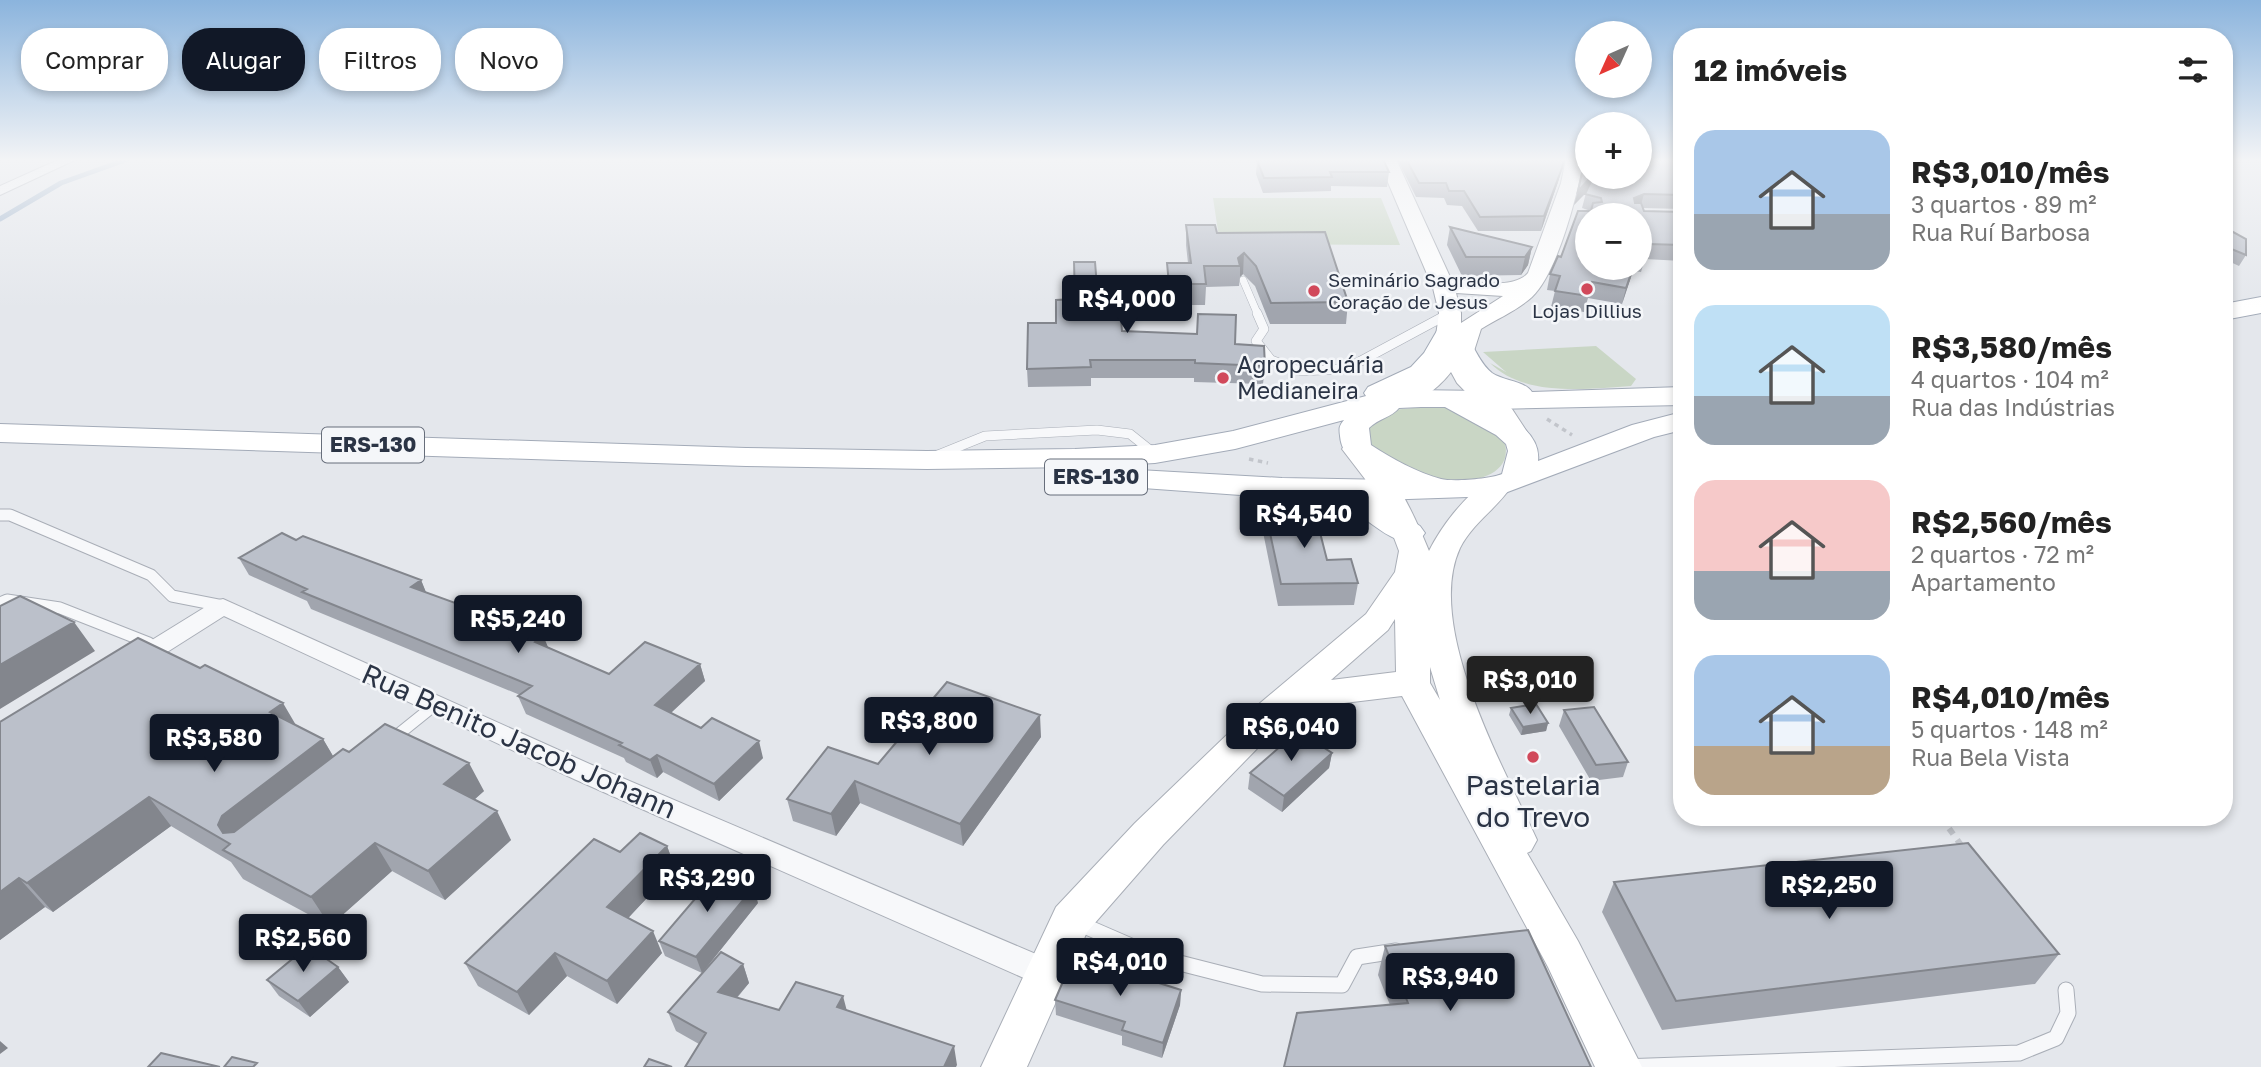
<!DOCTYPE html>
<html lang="pt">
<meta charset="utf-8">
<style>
:root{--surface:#fff;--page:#f2f2f2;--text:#222;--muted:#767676;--accent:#111827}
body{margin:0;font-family:"Golos Text",sans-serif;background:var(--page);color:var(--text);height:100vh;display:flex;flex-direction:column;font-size:26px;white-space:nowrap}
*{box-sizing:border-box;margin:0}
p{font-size:23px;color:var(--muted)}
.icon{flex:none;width:38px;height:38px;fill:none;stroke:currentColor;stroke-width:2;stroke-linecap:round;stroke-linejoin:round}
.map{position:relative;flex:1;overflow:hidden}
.details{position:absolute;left:1673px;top:28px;width:560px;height:798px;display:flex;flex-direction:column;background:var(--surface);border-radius:28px;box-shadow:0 4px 10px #0003}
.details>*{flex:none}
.hud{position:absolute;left:21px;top:28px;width:665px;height:63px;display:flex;gap:14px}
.needle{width:46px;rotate:225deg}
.fabs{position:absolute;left:1575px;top:21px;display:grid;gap:14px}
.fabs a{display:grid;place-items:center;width:77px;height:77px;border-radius:50%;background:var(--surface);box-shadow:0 4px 10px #0003;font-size:35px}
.price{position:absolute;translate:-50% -60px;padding:0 16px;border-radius:7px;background:var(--accent);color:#fff;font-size:23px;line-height:46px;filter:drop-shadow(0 2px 4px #0008)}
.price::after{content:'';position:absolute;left:50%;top:42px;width:21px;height:16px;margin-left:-10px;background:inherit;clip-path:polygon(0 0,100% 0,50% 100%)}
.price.active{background:#222;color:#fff}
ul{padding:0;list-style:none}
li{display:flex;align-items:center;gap:21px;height:175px;padding:0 21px}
li span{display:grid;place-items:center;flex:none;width:196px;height:140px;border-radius:21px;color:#555}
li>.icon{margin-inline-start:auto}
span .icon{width:84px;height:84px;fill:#fffc;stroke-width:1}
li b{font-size:30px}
h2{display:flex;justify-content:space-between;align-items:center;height:84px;padding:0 21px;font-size:30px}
.tag{padding:0 24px;border-radius:28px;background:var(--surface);box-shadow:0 4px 10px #0003;font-size:24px;line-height:63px}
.tag.active{background:var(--accent);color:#fff}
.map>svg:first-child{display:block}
</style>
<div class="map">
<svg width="2261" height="1067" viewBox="0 0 2261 1067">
<rect width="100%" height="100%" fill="#e4e7ec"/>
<path fill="#c9d6c5" d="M1213,198h168l19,47 -180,-1z
M1596,346l40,33 -5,7c-45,3 -107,11 -141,-23l16,9 -23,-20z
M1434,406l15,2 55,32c14,43 -52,46 -80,40 -15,-4 -42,-26 -56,-35v-17l24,-18z"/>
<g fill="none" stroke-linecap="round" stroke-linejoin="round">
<path stroke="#9fb4cc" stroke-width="5" d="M0,219l61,-36 67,-24"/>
<defs>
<path id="lane-far3" d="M1243,280l15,35
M1447,315l3,-2"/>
<path id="lane-far2" d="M1257,313l7,16 -8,12 15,19 28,11 47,-2 104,-56
M938,455l47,-19 112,-6 33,4 25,20"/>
<path id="lane-far1" d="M0,515h10l141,60 21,21 51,10
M0,603l7,-3 53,8 89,35
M390,741l46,-37"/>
<path id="lane" d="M1080,924l76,33 106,27 80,1 15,-28 39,-6
M1621,1067l398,-14 37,-15 12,-25 -2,-23"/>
<path id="street" d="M60,159h17l-77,36v-9z
M223,599l369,166 465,198 4,10 -4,10 -11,4 -11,-4 -461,-204 -350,-163 -82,52 -8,2 -8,-2 -4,-6 4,-6 89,-55z"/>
<path id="secondary" d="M1378,159h18l55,120c19,3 63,11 77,-6l33,-90 5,-24h18c-7,36 -26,113 -52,138 -14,13 -35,22 -51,32l-7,22 -1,16 4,8 35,34 19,29 -4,6 -9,2 -9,-2 -16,-24 -36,-37 -6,-11c-12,16 -39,38 -59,33l-4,-5 41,-33 4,-8 6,-46 -6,-25zM1456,293l47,3 -42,27v-10z
M1356,441c29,7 62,83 73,110 12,-24 34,-53 57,-69 7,-4 13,-3 21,-1l4,6c-15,22 -39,37 -51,61 -36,78 44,220 77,292l-6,11 -4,2 51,88 64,126h-47l-47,-100 -146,-271 -66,8 -47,13 -6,5 -120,123 -76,87 -60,135h-46l75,-160 79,-84 124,-119 107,-90 29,-42 4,-21 -15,-40 -14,-20 -5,-12 -23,-30 4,-6zM1395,619l1,53 -65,8 57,-50zM1430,667l10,33 -10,-17z"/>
<path id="primary" d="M2261,297v16l-37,7v-16z
M1447,327l9,2 4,6 -4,9 16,1c6,10 10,20 20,28 12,8 33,8 40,19l150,-5v18l-188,4c20,10 47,26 44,52l94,-36 50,-13v18l-28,7 -157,59 -118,4 41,26 5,7 -5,7c-27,7 -43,-15 -65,-27 -7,-4 -18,-6 -26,-8l-4,-8 -43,1 -209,-15 -5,-7 5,-7 10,-2 -156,2 -181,-3 -746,-24v-18l746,24 181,3 148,-2 80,-4 78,-14 133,-35 -2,-3 4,-6 43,-20 13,-14 14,-24zM1450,355l17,25 17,11 -74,-1 20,-11zM1421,407h24l51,28 10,9 2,7 -6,23c-12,5 -49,8 -61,5 -23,-6 -50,-21 -70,-34l-2,-17c9,-9 23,-11 30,-20zM1344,420c-5,6 -5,8 -4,16 2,27 30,35 53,44l-111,-2 -197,-11 70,-4 80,-14z"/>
</defs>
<use href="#lane-far3" stroke="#a9aeb7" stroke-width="8"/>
<use href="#lane-far2" stroke="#a9aeb7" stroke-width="10"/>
<use href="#lane-far1" stroke="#a9aeb7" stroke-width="13"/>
<use href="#lane" stroke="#a9aeb7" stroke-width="17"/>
<use href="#street" stroke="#a9aeb7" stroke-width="2"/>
<use href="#secondary" stroke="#a9aeb7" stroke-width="2"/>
<use href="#primary" stroke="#a3abb8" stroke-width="2"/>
<path stroke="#c2c5cb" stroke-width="3.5" stroke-dasharray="4.5 4.5" stroke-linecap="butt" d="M1547,419l25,16
M1249,459l19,4"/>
<path stroke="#c2c5cb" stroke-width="6" stroke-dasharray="7 7" stroke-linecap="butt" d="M1941,817l22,31"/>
<use href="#lane-far3" stroke="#f7f8fa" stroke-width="7"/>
<use href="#lane-far2" stroke="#f7f8fa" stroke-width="9"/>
<use href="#lane-far1" stroke="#f7f8fa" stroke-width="11"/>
<use href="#lane" stroke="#f7f8fa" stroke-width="15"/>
<use href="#street" fill="#f7f8fa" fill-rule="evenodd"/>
<use href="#secondary" fill="#fff" fill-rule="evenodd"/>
<use href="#primary" fill="#fff" fill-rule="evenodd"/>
</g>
<path fill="#a1a5ae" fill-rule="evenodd" d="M1397,159h167l-6,23 -17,49h-63l-16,-25 -15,-1 -3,-7 -28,-1z
M1587,159h95v50l-39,-1 1,3 38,1v49l-37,-2 -4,13 -8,-1 -11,33 -34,-6 -4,14 -33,-5 4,-16 -8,-1 3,-16 41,-63 -9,-3 4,-15 -12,12zM1640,215v53h-53z
M1257,160l132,12 -2,15 -56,-1v5l-68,2 -7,-19z
M1186,225l31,8 131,69 -2,22h-76l-15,-38 -12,-12 -3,3 -1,9 -33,1 -1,18h-37l-1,-22v-20h21l-2,-18z
M1450,227l82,20 -4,18 -7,10 -59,1 -15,-31z
M2224,227l22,28 -7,11 -15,-7z
M1098,299l24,32 113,13 30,22 -2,18 -69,-2v-4h-103v8l-63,1 -1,-18 29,-46z
M1265,510l62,50 31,23 -4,22 -76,1 -15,-74z
M296,540l125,40 5,13 29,10 80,12 6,17 -2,2 9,13 61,27 91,-10 5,17 -34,32 92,45 -44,43 -56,-29 -6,6 -31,-16 -2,-4 -98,-44 -8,-18 2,-1 -209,-86 -4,-8 -58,-26 -10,-17z
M1511,708l37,15 -2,8 -25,4 -12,-20z
M1564,710l64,52 -5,15 -32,4 -32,-55z
M0,722l297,3 26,14 10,17 16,-4 135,39 -10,9 37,40 -66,60 -53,-29 -62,55 -87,-47 -12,-17 -60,-36 -118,86 -8,-5 -45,33z
M1041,737l-78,109 -103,-43 -24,33 -43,-15 -6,-22 91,-35z
M1332,753l-3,15 -47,44 -34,-23 2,-16z
M667,846l8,22 -47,50 34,35 -45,51 -50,-28 -38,39 -51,-29 -13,-23 155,-111z
M1614,882l445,72 -24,30 -373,46 -60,-118z
M758,903l-56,70 -37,-17 -6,-15z
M1385,946l206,121 -201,-62 -12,-30z
M743,964l6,19 -12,15 42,12h68l110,55 -258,-21 -23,-13 -8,-19z
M338,967l11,15 -39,35 -31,-21 -12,-16z
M1181,990l-1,15 -18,53 -40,-13v-9l-66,-21 -1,-15z"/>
<path fill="#83868d" d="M1564,159l-6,23 -17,49 3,-15z
M1591,177h2l-2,10 -17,18 4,-14z
M1644,194l-4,14 -10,5 4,-15z
M1532,247l-4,18 -7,10 4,-18z
M1244,253l-1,21 -3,3v-11l-2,-8z
M1633,268h1l-12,36 4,-16z
M421,580l7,17 -17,-10z
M535,615l6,17 -14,11 -7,-17z
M74,622l21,29 -95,58v-44z
M543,635l7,17 -15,-10z
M700,664l5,17 -44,41 -6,-17z
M283,703l17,29 -30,-20z
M1040,715l1,22 -78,109 -3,-22z
M1548,723l-2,8 -25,4 2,-8z
M323,739l17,29 -102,86 6,8 -26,-37 4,-9z
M759,741l4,17 -44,43 -5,-17z
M1332,753l-3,15 -47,44 2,-16z
M657,755l6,17 -6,6 -7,-18z
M469,763l15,28 -25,22 -15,-29z
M855,781l5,22 -24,33 -5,-22z
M149,797l22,29 -118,86 -26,-29z
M497,811l14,29 -66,60 -17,-29z
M375,843l17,28 -62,55 -19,-29z
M667,846l8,22 -58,62 -10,-23z
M19,878l26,29 -45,33v-48z
M754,887l4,16 -56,70 -6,-16z
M653,931l9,22 -45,51 -10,-23z
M555,953l12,23 -38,39 -12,-23z
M743,964l6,19 -24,28 -7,-19z
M338,967l11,15 -39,35 -12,-16z
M1181,990l-1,15 -18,53 1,-15z
M843,996l5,19 -11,-8z
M0,1041l8,7 -8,6z
M954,1046l3,19 -1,2h-12z"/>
<path fill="#bbc0ca" stroke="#83868d" stroke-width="2" d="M1266,159h117l6,13h-59l2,5 -68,1 -7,-18z
M1406,159h158l-2,9 -18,48 -64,1 -16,-26h-15l-3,-8h-27z
M1585,159h2v18h4l-13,14z
M1640,159h42v36l-38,-1 -10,4 1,5h6l3,8 38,1v33l-33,-1 -4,13 -5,-1v-41h-53v53h46l-7,20 -34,-6 -4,14 -33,-5 5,-15 -10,-2 8,-18 3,1 17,-46h13l2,-8 9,-1 -1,-4 -16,-4 8,-17h47z
M1186,225h29l2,8 108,-1 23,70 -77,1 -15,-37 -12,-13 -6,5 2,8h-36l2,18h-37l-2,-21h24z
M1450,227l82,20 -7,10h-59z
M2224,227l22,12v16l-22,-9z
M1074,262h21l3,37 21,-1 3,33 75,3 1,-20 38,1 -1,29 29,2 1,20 -70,-3v-3h-105l1,7 -64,2 1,-46h28v-23l19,-1z
M1314,509l13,51 24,-1 7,24 -77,1 -16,-74z
M282,533l14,7 7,-4 118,44 -10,7 44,16 8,-5 30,11 10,-7 32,13 -15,11 23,9 -8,7 74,32 36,-32 55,22 -45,41 46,23 11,-10 47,23 -45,43 -57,-29 -7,5 -31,-15 3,-2 -104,-47 14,-10 -230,-94 5,-3 -68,-31z
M20,596l54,26 -74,43v-59z
M138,638l62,30 5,-3 78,38 -13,9 53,27 -101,77 -4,9 5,8 11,-1 109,-83 6,3 36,-28 84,39 -25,21 53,27 -69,60 -53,-28 -64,54 -88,-47 7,-6 -81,-47 -122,86 -8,-5 -19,14v-170z
M947,682l93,33 -80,109 -105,-43 -24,33 -44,-15 41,-52 50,17z
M1536,704l12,19 -25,4 -12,-19z
M1594,707l34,55 -32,3 -32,-55z
M1298,731l34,22 -48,43 -34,-23z
M640,833l27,13 -60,61 46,24 -46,50 -52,-28 -38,39 -52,-29 129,-124 26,13z
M1968,843l91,111 -383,47 -62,-119z
M718,872l36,15 -58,70 -37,-16z
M1528,930l63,137h-307l13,-54 111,-10 -23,-57z
M308,946l30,21 -40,34 -31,-21z
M721,952l22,12 -25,28 61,18 17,-28 47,14 -6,11 117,39 -10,21h-259l21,-34 -38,-21z
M1074,956l107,34 -18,53 -41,-13 3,-8 -70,-22z
M161,1053l59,14h-72z
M232,1057l25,6 -4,4h-29z
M649,1059l23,8h-28z"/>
<linearGradient id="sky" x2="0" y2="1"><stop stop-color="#8bb4dd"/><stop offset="0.52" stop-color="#f3f4f6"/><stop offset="1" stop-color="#f3f4f6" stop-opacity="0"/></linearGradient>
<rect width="2261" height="308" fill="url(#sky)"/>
<g fill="#d1495b" stroke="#f4f6f9" stroke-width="2.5">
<circle cx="1587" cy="289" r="7"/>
<circle cx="1314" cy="291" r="7"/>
<circle cx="1223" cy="378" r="7"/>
<circle cx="1533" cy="757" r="7"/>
</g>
<g text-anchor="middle" stroke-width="5" stroke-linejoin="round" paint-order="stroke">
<g font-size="19" fill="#2b3445" stroke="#f4f6f9" text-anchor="start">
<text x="1328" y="287">Seminário Sagrado<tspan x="1328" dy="22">Coração de Jesus</tspan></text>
<text x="1587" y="318" text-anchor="middle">Lojas Dillius</text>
</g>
<g fill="#f4f6f9" stroke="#676e7b" stroke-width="2">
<rect x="322" y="427.5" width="102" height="35" rx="5"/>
<rect x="1045" y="459.5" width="102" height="35" rx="5"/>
</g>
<g font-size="21" font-weight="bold" fill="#2b3445">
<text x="373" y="452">ERS-130</text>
<text x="1096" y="484">ERS-130</text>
</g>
<g font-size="23" fill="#2b3445" stroke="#f4f6f9" text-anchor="start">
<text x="1237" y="373">Agropecuária<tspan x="1237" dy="26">Medianeira</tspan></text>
</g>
<g font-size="28" fill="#2b3445" stroke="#f4f6f9">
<text transform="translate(519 741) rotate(24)" y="10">Rua Benito Jacob Johann</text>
</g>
<g font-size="28" fill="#2b3445" stroke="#f4f6f9">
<text x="1533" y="795">Pastelaria<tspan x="1533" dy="32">do Trevo</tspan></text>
</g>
</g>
</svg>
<div class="fabs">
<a><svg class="needle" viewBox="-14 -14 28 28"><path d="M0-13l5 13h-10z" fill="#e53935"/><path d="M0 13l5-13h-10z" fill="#767676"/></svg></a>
<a>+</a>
<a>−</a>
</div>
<b class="price" style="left:1127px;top:335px">R$4,000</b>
<b class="price" style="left:1304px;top:550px">R$4,540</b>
<b class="price" style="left:518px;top:655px">R$5,240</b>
<b class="price active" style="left:1530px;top:716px">R$3,010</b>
<b class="price" style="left:929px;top:757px">R$3,800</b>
<b class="price" style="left:1291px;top:763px">R$6,040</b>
<b class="price" style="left:214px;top:774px">R$3,580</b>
<b class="price" style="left:707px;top:914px">R$3,290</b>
<b class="price" style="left:1829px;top:921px">R$2,250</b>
<b class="price" style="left:303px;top:974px">R$2,560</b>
<b class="price" style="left:1120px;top:998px">R$4,010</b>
<b class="price" style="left:1450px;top:1013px">R$3,940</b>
<div class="hud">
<a class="tag">Comprar</a>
<a class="tag active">Alugar</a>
<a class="tag">Filtros</a>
<a class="tag">Novo</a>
</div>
<section class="details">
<h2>12 imóveis<svg class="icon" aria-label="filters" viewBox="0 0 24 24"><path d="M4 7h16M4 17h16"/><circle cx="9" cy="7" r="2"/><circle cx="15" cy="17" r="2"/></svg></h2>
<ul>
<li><span style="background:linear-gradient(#a9c7e8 60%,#9aa5b1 0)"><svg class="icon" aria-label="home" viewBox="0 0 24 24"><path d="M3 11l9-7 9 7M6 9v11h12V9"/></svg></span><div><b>R$3,010/mês</b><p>3 quartos · 89 m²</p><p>Rua Ruí Barbosa</p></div></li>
<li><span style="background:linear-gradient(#bfe0f5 65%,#9aa5b1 0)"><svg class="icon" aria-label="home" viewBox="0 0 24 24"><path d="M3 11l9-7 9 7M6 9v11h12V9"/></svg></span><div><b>R$3,580/mês</b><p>4 quartos · 104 m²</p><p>Rua das Indústrias</p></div></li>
<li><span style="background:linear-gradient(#f6c9c9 65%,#9aa5b1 0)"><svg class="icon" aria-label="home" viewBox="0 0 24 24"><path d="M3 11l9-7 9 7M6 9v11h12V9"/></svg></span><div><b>R$2,560/mês</b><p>2 quartos · 72 m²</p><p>Apartamento</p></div></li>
<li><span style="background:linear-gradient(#a9c7e8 65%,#b9a48a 0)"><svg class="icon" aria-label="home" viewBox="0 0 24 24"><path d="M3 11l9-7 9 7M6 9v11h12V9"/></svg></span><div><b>R$4,010/mês</b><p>5 quartos · 148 m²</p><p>Rua Bela Vista</p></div></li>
</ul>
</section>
</div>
